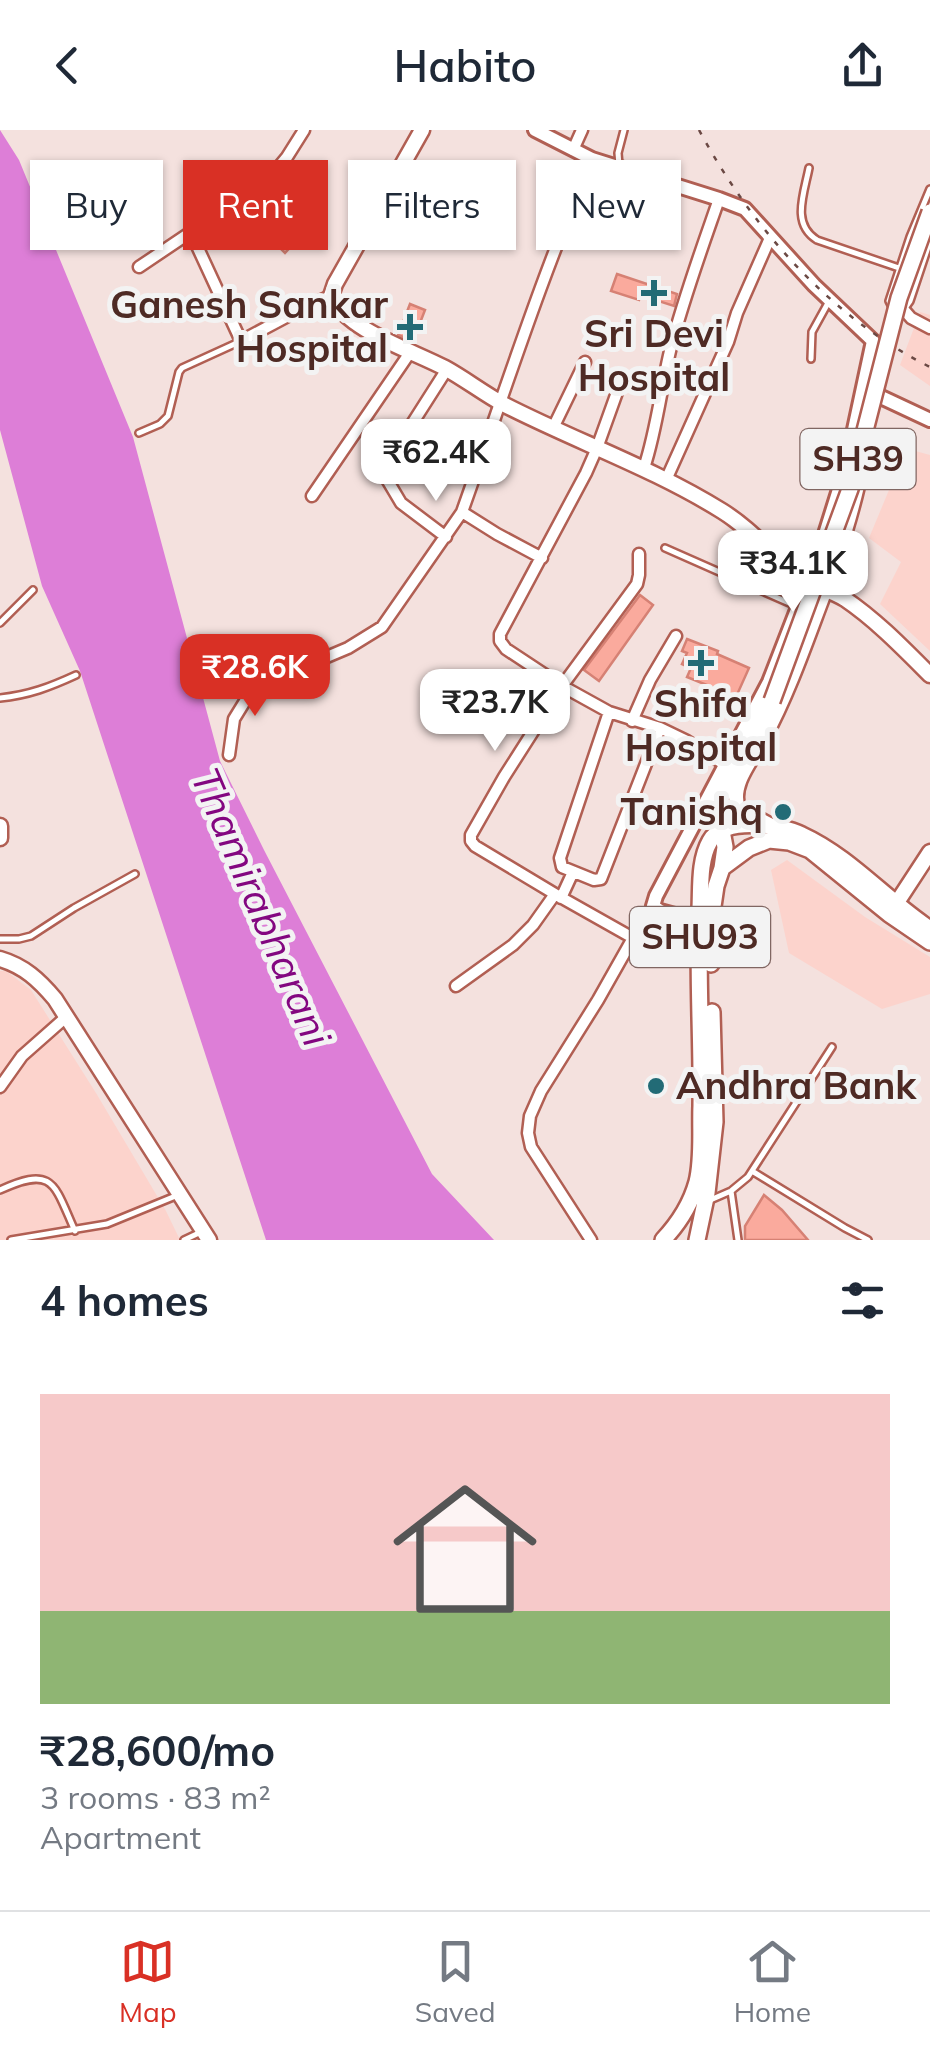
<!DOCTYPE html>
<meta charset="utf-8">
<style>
:root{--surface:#fff;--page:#f2f2f3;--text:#1f2937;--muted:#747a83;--line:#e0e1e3;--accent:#d93025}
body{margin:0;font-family:Mulish,sans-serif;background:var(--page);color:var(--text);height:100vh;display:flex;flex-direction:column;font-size:38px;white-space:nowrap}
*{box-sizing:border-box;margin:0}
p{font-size:32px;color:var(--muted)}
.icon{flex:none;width:55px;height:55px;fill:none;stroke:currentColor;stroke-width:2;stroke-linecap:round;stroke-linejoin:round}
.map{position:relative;height:1110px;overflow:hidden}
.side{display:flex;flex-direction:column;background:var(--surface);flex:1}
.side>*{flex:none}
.banner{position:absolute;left:30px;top:30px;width:870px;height:90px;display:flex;gap:20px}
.price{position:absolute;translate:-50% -85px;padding:0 22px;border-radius:20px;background:#fff;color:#222;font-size:32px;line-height:65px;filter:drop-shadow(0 2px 5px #0008)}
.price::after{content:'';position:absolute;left:50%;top:60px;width:30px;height:22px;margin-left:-15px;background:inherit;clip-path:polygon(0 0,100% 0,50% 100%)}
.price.active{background:var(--accent);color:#fff}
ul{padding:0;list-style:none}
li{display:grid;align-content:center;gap:20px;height:530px;padding:0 40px}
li+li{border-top:2px solid var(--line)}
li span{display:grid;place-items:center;height:310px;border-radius:0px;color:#555}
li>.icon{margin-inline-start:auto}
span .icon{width:180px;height:180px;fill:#fffc;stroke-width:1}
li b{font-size:42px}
h2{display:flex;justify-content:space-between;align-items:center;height:120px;padding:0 40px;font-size:42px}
.pill{padding:0 35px;border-radius:0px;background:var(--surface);box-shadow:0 2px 8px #0004;font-size:35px;line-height:90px}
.pill.active{background:var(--accent);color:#fff}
header{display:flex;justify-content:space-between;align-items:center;height:130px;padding:0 40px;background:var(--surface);font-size:45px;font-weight:600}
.tabs{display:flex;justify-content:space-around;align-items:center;height:140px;border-top:2px solid var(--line);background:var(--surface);font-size:28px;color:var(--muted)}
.tabs a{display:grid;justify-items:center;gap:5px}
.tabs .active{color:var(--accent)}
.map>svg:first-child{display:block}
</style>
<header><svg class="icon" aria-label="back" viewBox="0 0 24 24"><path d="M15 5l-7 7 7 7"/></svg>Habito<svg class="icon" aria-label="share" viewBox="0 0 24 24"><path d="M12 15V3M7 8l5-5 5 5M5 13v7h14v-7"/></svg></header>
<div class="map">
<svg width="930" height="1110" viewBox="0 0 930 1110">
<rect width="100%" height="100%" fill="#f4e1de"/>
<path fill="#fcd3cc" d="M920,182l10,3v71l-30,-21z
M908,319l22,6v196l-50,-47 21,-42 -32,-24 35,-84z
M787,730l78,57 65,40v37l-48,15 -93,-56 -18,-83z
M0,841h6l25,19 65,103 70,118 14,29h-180z"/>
<path fill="#dd7ed7" d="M0,0l19,30 114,277 87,324 44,89 168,324 62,66h-228l-186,-569 -38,-85 -42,-156z"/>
<path fill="#faaa9d" stroke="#d68174" stroke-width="2.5" d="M257,69l41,40 -13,14 -22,-22 -11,11 -26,-23 12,-8 3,3z
M617,144l60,20 -3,12 -34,-11 -1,5 -28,-9z
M410,174l15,6 -12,31 -15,-6z
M640,465l13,10 -54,76 -15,-11z
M687,509l31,12 -1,3 32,14 -13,29 -49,-20 4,-9 -9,-4 5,-11 -5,-2z
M764,1065l18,15 26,30h-63v-14z"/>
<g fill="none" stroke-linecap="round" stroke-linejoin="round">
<defs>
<path id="service" d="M619,35l-1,-12 6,-23
M809,38c-5,26 -18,56 8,72l82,28
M892,177l-3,-6 21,-64 20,-48
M905,178l5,-7 20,-60
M811,229l1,-27 16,-29
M139,303l21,-9 8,-8 11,-44 3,-4 57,-26
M665,418l131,58
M0,493l33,-33
M0,568c29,-3 50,-11 76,-23
M0,809h19l12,-3 43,-28 61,-34
M752,1041l93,57 23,12
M0,1060c54,-25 54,-6 75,41
M731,1061l7,49
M708,1071l23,-10 17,-14 84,-130
M11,1110l96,-16 71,-29
M184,1110l17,-8"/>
<path id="minor" d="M573,20l9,-20
M191,103l50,108 62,-33 28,-12
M139,137l128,-86 20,-24 17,-27
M904,180l7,8 19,10
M620,254l-23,64 -11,25 -86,161v7l6,8 56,37 75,-102 2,-9v-21
M553,298l32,-66
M644,338c13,-39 17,-81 27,-121 13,-50 31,-99 48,-148
M666,350l62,-138 9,-29 33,-75
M312,366l99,-145
M462,382c42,-118 80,-238 130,-353
M446,407l-45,-34 -19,-32 65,-102
M609,582l-49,146 2,9 32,13 7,-1 59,-151
M632,591l18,-41 26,-44
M229,625l5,-36 16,-26 27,-15 71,-30 34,-21 80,-115 35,22 45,24
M555,764l78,44 -35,62 -57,91 -11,25 -2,17 3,14 60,93
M561,768l12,-26
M633,808l20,-32
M456,856l57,-41 20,-20 22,-31 -80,-48 -4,-5v-6l33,-58 58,-91 47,26 51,16 27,13 37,23
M0,957l22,-31 43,-38"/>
<path id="tertiary" d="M535,0l57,29 127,40 26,10 69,76 59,56 -27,126 -25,80
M866,260l64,30
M700,792l-40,-11 -7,-5 3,-10 113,-214 38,-98"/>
<path id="secondary" d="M422,0l-87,154 -4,12c17,35 80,54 114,72 20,11 38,25 58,36 72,37 150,64 219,107 29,18 49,43 75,64 13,11 32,14 48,24 31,21 58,49 85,76
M769,695l-31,-17c-9,-23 14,-49 25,-69 22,-41 38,-85 54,-128 16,-42 30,-82 40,-125
M0,696v12
M896,774l34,-52
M0,829c24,7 39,21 55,40l154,241"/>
<path id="primary" d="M722,738l3,-21 -6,-32 1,-15 16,-36 36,-63
M711,834v-44l5,-34 6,-18 27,-20 20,-8 20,2 21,8 79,64 41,28
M663,1110c15,-16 28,-36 34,-58 6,-24 3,-52 4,-76 1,-66 -4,-132 -1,-198 1,-21 -1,-48 10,-67 14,-25 70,-17 92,-6 48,22 84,65 128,94
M697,1110l10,-47 8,-71 -3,-110"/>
</defs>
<use href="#service" stroke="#b15f53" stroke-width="10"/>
<use href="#minor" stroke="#b15f53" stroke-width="15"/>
<use href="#tertiary" stroke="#b15f53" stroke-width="18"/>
<use href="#secondary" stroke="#b15f53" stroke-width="19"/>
<use href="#primary" stroke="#b15f53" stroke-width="20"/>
<use href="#service" stroke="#fff" stroke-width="5"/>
<use href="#minor" stroke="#fff" stroke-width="10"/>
<use href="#tertiary" stroke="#fff" stroke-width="12"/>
<use href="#secondary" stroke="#fff" stroke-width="14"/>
<use href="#primary" stroke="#fff" stroke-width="15"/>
<path stroke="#6b4944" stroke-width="2.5" stroke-dasharray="5 10" stroke-linecap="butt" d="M699,0c53,98 131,187 231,237"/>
<defs>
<path id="primary-bridge" d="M772,571l78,-212 49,-191 31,-86"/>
</defs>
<use href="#primary-bridge" stroke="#b15f53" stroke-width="20" stroke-linecap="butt"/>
<use href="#primary-bridge" stroke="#fff" stroke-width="15"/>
</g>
<g fill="#226b76" stroke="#f3f3f3" stroke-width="4">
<path d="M649 148h10v10h10v10h-10v10h-10v-10h-10v-10h10z"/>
<path d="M405 182h10v10h10v10h-10v10h-10v-10h-10v-10h10z"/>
<path d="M696 518h10v10h10v10h-10v10h-10v-10h-10v-10h10z"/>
<circle cx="783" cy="682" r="10"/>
<circle cx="656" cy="956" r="10"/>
</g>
<g text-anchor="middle" stroke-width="10" stroke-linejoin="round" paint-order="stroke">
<g fill="#f3f3f3" stroke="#806662" stroke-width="2.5">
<rect x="800.5" y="299" width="115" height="60" rx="8"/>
<rect x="630" y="777" width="140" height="60" rx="8"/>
</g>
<g font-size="35" font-weight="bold" fill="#4e2a24">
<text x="858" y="341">SH39</text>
<text x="700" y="819">SHU93</text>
</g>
<g font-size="38" font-weight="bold" fill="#4e2a24" stroke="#f3f3f3" text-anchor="end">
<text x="388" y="188">Ganesh Sankar<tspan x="388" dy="44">Hospital</tspan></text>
<text x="654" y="217" text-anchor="middle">Sri Devi<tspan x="654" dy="44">Hospital</tspan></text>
<text x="701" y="587" text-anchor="middle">Shifa<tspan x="701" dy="44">Hospital</tspan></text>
<text x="763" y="695">Tanishq</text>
<text x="676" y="969" text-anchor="start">Andhra Bank</text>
</g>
<g font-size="40" font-style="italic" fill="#830780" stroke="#f3f3f3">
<text transform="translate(261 777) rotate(67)" y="14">Thamirabharani</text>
</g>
</g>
</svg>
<b class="price" style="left:436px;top:374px">₹62.4K</b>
<b class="price" style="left:793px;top:485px">₹34.1K</b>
<b class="price active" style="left:255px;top:589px">₹28.6K</b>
<b class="price" style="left:495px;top:624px">₹23.7K</b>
<div class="banner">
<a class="pill">Buy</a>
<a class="pill active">Rent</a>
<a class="pill">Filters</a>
<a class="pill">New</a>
</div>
</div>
<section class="side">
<h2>4 homes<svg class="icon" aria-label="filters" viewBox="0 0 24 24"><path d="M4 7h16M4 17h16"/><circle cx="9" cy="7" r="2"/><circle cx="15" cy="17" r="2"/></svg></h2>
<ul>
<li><span style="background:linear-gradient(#f6c9c9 70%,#8fb573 0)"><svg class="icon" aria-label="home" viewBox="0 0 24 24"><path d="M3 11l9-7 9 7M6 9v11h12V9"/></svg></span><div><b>₹28,600/mo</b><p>3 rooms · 83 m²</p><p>Apartment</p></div></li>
</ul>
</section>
<nav class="tabs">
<a class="active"><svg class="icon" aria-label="map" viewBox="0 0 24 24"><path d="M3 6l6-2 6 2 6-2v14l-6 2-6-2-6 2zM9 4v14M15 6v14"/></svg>Map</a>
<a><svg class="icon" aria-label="saved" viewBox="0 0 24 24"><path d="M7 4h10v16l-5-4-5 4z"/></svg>Saved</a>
<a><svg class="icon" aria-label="home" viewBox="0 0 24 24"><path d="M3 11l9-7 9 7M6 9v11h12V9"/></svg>Home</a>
</nav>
